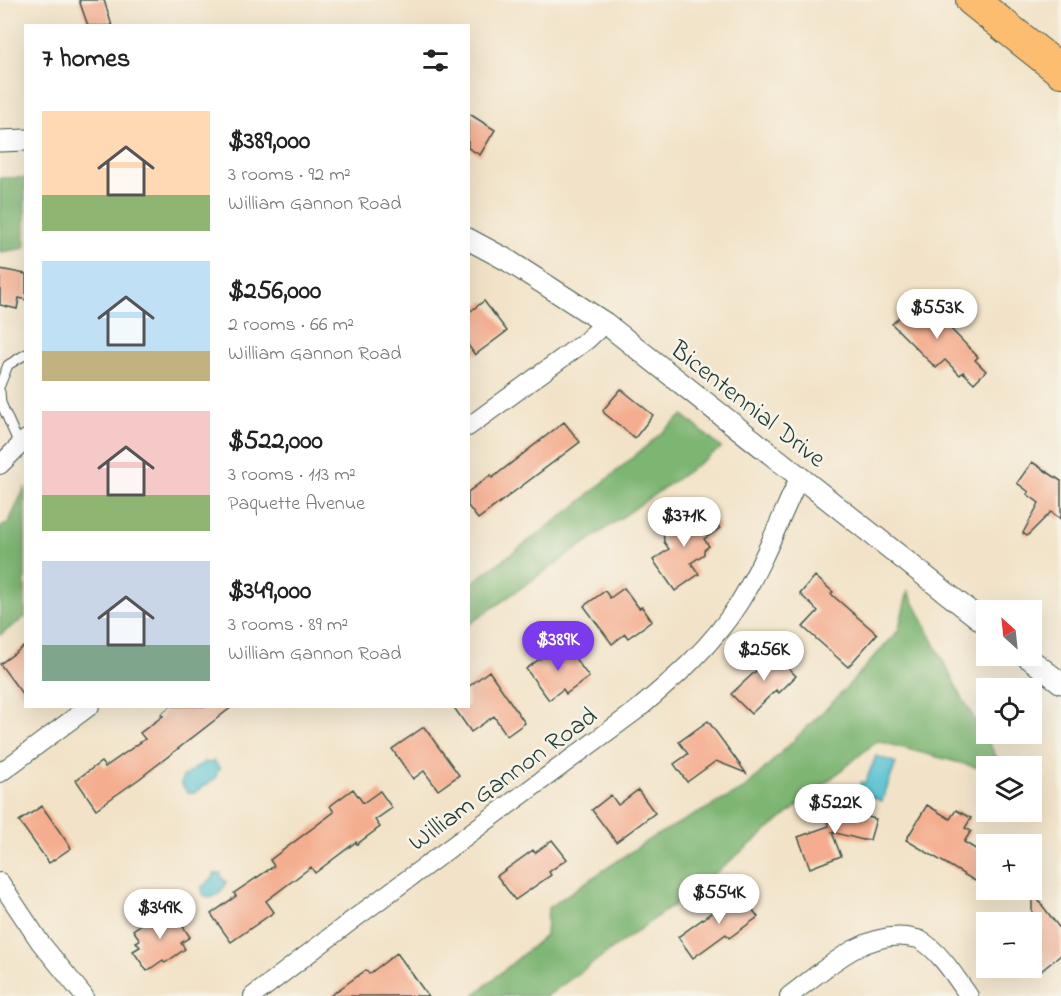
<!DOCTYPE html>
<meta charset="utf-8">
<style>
:root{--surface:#fff;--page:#f6f6f6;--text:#222;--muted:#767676;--accent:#7c3aed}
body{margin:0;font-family:"Indie Flower",sans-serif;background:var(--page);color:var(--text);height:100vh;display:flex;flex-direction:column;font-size:22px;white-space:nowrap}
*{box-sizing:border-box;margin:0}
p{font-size:20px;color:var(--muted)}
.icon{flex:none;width:33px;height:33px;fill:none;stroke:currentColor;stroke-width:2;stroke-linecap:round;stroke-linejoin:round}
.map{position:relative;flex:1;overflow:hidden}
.side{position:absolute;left:24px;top:24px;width:446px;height:684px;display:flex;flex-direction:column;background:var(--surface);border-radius:0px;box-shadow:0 6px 24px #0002}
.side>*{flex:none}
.needle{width:39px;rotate:333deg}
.tools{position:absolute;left:976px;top:600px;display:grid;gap:12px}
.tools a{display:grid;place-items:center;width:66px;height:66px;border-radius:0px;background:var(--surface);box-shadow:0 6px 24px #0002;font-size:30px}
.price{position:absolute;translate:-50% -51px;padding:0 14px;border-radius:21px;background:#fff;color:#222;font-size:20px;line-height:39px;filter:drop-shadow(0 2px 3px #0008)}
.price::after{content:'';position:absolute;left:50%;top:36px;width:18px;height:14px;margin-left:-9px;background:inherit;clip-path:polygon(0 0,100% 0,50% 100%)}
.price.selected{background:var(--accent);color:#fff}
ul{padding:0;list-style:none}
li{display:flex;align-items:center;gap:18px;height:150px;padding:0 18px}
li span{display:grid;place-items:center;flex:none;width:168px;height:120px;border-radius:0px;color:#555}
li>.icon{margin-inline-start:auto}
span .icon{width:72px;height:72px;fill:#fffc;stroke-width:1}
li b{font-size:26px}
h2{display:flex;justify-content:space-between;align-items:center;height:72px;padding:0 18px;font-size:26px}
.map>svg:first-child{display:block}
</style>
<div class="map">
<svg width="1061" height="996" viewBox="0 0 1061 996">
<rect width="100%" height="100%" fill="#f7f3e8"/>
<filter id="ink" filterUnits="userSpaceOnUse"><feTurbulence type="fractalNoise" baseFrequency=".0167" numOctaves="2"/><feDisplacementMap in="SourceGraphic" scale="12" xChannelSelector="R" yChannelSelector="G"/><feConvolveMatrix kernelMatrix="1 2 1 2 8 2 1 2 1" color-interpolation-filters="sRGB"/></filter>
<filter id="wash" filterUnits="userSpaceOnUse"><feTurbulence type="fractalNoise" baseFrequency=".008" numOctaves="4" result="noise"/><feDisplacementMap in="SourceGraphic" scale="24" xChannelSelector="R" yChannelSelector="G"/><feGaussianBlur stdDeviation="1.35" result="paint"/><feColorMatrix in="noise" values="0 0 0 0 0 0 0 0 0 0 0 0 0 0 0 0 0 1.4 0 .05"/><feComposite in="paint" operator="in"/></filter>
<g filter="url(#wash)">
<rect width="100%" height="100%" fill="#f2e3c8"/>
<path fill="#7db572" stroke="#4e7953" stroke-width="1.5" d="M0,178h25v70l-25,4z
M683,415l38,33 -253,177v-39l105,-78z
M25,487v130l-25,18v-107l9,-6z
M908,591l52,103 42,72h-15v4l-110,-29 -180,147 -150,108h-74l73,-61 2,-27 105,-71 91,-48 92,-90 62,-68z"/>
<path fill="#56c2d1" stroke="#3a8082" stroke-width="1.5" d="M876,756l20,7 -14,38 -25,-9 4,-10 4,1z
M214,761l6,8 -3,3 -1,6 -22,15h-6l-7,-9 2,-7 21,-15 6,1z
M221,873v4l5,5c-3,10 -7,13 -17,16 -6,-2 -8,-5 -7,-11l12,-10v-3z"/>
<g id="blocks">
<path fill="#f4ad8e" d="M79,0h25l8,26h-24z
M468,113l27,17 -15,25 -12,-7z
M0,269l26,5v26l-7,-2 -2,11 -17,-4z
M920,297l58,60 -3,3 11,11 -12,12 -11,-11 -3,3 -15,-15 -9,8 -44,-44z
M484,301l23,30 -32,24 -7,-10v-32z
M621,389l32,26 -18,23 -31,-25 -1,-3z
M564,422l16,20 -102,77 -10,-13v-14l23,-17 1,3z
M1032,462l29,19v38l-10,-7 -24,24 -4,-3 16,-30 -12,-9 2,-2 -12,-9z
M707,511l13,17 -16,11 5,7 -5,4v4l-13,9 8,11 -24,17 -22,-31 16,-11 -5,-7 -2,-27 24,11z
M815,576l18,16 -2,2 46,40 -29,33 -45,-40 15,-16 -18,-17z
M624,588l15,20 3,-1 10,14 -24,17 -3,-4 -13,10 -28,-38 21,-15 5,7z
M563,642l26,35 -23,17 -3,-5 -14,11 -23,-31z
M26,645v54l-26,-35z
M770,650l26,26 -17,17 -3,-3 -25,24 -20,-20 26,-24 -3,-3z
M489,671l36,52 -18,13 -13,-20 -23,16 -18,-26h15v-19z
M171,706h62l-94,73 -43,30 -20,-29 25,-18 4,5 40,-28 -5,-6 23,-17 -2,-2z
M708,721l38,52 -30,-12 -29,21 -13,-18 14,-10 -9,-12z
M424,727l35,48 -21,15 -14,-19 -11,8 -21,-30z
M353,789l10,14 17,-12 12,17 -17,12 5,7 -23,17 -1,-2 -41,31 -4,-6 -45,34 8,11 -43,30 -20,-28 25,-18 -2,-3 40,-27 -4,-6 64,-48 -4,-6z
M638,790l17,23 -39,29 -24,-32 19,-15 7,10z
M845,804l3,8 28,7 -6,21h-7l-31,-8 9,24 -31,12 -12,-31 31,-11 -5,-14z
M927,805l23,14 6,-9 15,8 -6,10 6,3 -7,11 23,14v4l-12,21 -69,-41z
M42,806l29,42 -22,15 -30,-42z
M552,840l15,19 -18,13 2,3 -36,25 -18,-24 36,-26 2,3z
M740,892l18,25 -29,21 -3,-4 -33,24 -15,-21z
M1032,892l29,38v25l-20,16 -9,-11z
M165,908l9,14 4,-3 12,18 -9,6 4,6 -20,14 -2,-3 -16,11 -14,-20 7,-4 -4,-5 4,-2 -7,-10z
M397,953l31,43h-98l36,-26 3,4z"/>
</g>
</g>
<g filter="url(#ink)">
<use href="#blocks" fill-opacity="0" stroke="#3f564a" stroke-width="1.5"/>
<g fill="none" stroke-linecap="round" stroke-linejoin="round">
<defs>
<path id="service" d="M0,385l8,-20 18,-11
M0,392l1,11 18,41"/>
<path id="minor" d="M468,427l119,-87 18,-17
M0,465l26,-26
M0,773l90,-67
M0,882l40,60 44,54
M253,996l98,-75 286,-211c38,-32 75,-64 102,-107 24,-39 41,-84 60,-125
M789,996c33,-24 74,-65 118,-59 4,1 10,1 13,3 19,10 37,39 49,56"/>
<path id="tertiary" d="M0,141l26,-1
M468,239l39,21 98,63 382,302
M1026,656l35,27"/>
<path id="motorway" d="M972,0l89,71"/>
</defs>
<use href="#service" stroke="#3f564a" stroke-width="11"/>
<use href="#minor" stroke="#3f564a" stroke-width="20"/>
<use href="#tertiary" stroke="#3f564a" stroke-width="23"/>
<use href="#motorway" stroke="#3f564a" stroke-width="34"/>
<use href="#service" stroke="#fff" stroke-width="9"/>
<use href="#minor" stroke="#fff" stroke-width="18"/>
<use href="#tertiary" stroke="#fff" stroke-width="21"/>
<use href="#motorway" stroke="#fcbd6f" stroke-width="32"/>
</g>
</g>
<g text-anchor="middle" stroke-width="5" stroke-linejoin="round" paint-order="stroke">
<g font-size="26" fill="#1f3d34" stroke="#f7f3e8">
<text transform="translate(749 403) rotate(38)" y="9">Bicentennial Drive</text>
<text transform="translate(502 778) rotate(-36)" y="9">William Gannon Road</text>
</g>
</g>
</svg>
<div class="tools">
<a><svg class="needle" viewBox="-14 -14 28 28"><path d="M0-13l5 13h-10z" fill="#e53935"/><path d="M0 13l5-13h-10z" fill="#767676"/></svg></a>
<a><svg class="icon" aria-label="locate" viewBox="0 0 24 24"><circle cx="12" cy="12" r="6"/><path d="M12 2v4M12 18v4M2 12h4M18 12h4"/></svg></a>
<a><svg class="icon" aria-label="layers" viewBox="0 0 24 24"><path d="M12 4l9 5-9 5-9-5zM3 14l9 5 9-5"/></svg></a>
<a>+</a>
<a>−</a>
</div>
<b class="price" style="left:937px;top:340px">$553K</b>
<b class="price" style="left:684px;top:548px">$371K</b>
<b class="price selected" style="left:558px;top:672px">$389K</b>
<b class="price" style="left:764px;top:682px">$256K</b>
<b class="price" style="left:835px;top:835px">$522K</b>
<b class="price" style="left:719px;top:925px">$554K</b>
<b class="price" style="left:160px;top:940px">$349K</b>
<section class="side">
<h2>7 homes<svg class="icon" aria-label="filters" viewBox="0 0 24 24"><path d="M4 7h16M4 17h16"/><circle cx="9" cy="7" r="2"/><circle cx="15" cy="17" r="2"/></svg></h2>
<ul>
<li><span style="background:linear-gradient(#ffd9b3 70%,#8fb573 0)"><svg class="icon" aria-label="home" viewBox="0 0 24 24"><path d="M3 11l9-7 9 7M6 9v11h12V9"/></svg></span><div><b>$389,000</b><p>3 rooms · 92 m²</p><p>William Gannon Road</p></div></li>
<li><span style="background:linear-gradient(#bfe0f5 75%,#c2b280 0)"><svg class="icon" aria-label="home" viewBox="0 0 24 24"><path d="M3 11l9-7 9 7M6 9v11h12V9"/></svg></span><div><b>$256,000</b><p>2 rooms · 66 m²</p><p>William Gannon Road</p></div></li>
<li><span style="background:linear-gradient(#f6c9c9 70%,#8fb573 0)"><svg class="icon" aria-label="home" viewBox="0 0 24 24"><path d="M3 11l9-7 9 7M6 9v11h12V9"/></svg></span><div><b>$522,000</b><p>3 rooms · 113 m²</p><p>Paquette Avenue</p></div></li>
<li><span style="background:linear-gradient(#c9d6e8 70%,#7fa58c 0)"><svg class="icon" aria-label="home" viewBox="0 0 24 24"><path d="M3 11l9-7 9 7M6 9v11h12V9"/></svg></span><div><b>$349,000</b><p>3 rooms · 89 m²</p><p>William Gannon Road</p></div></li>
</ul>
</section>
</div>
